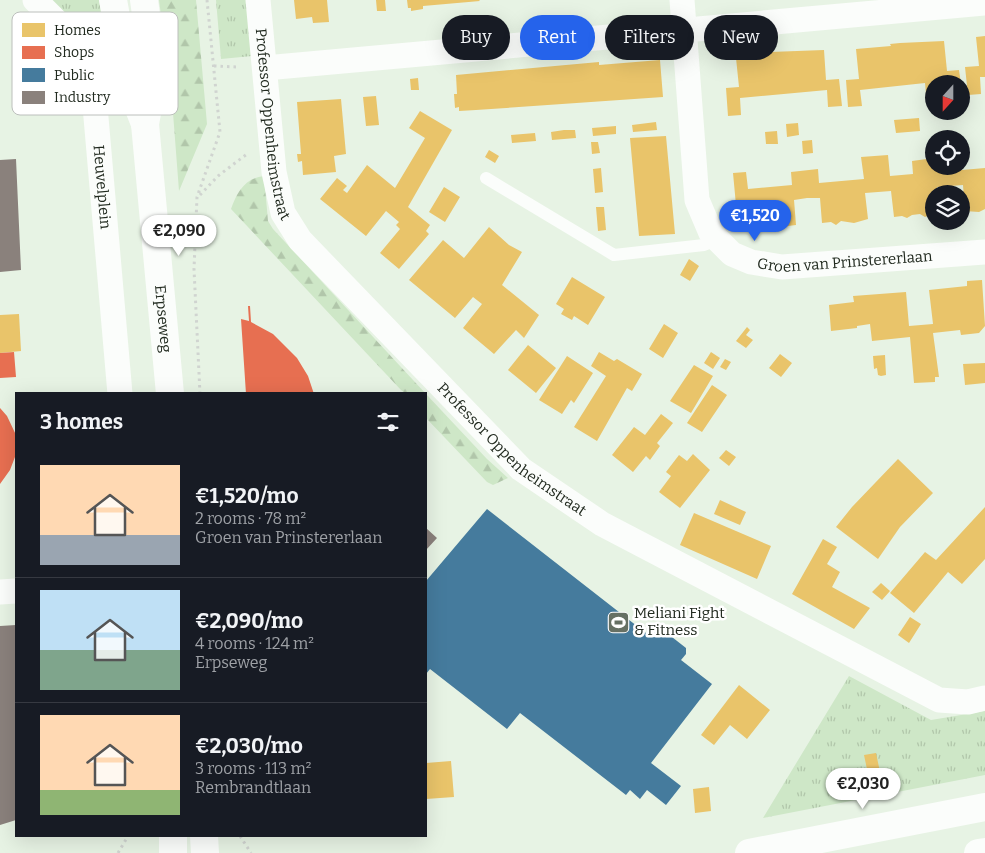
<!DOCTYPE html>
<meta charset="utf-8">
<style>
:root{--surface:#171b24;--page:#242831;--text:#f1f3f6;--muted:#9ea1a6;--line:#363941;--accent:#2563eb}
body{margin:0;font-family:Bitter,serif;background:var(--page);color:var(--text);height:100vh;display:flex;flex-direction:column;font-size:19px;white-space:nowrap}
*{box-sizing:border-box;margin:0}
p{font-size:16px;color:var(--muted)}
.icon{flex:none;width:28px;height:28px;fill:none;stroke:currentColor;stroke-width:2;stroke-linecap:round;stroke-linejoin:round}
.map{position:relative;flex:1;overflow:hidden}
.panel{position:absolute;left:15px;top:392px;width:412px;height:445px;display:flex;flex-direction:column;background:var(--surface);border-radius:0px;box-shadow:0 5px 20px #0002}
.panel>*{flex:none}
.banner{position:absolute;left:442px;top:15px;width:468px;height:45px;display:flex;gap:10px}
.needle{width:32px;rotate:201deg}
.fabs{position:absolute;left:925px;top:75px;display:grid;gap:10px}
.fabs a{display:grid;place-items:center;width:45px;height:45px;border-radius:50%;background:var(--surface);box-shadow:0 5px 20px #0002;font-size:25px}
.price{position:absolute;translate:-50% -42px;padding:0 11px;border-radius:18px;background:#fff;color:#222;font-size:16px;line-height:32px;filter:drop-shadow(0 1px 2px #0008)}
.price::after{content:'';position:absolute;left:50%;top:30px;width:15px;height:11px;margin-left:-8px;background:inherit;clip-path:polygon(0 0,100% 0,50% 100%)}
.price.selected{background:var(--accent);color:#fff}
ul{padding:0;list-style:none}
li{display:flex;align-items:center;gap:15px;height:125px;padding:0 25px}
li+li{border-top:1px solid var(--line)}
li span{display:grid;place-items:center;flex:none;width:140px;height:100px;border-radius:0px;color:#555}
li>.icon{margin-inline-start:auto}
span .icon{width:60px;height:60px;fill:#fffc;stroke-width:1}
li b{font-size:21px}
h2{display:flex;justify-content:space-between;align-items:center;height:60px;padding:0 25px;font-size:21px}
.tag{padding:0 18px;border-radius:22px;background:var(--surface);box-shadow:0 5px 20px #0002;font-size:18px;line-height:45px}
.tag.selected{background:var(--accent);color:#fff}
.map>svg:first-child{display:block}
</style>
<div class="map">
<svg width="985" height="853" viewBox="0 0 985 853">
<defs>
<pattern id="grass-tufts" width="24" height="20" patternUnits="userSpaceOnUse" patternTransform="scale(1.25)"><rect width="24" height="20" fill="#cee7c7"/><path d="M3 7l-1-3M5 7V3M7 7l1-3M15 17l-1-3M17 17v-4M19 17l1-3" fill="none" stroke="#b1c6aa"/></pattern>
<pattern id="forest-firs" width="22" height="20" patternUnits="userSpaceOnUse" patternTransform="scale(1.25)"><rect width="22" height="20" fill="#cee7c7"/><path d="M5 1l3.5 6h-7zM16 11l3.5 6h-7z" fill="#b1c6aa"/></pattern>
</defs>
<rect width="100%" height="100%" fill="#e7f3e4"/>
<path fill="url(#grass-tufts)" d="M50,0h59l12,77 -34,-35 -6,-16z
M216,0h31l5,56 -31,3z
M849,676l82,44 54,-9v64l-222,43z"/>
<path fill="url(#forest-firs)" d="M159,0h37l11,124 -28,67 -7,-91z
M264,176l4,45 5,8 153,165h-20l-5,-4 -170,-181c6,-17 14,-31 33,-33z
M426,394l61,65 21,19 -15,7 -6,-3 -61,-64z"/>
<path fill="#e9c46a" d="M294,0h33l2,22 -16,1 -1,-6 -16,2z
M376,0h9l1,11h-9z
M407,0h72l1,1 -57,5v3l-12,2v-3h-3z
M985,36v41h-5l1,17 -13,1 -3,-28 14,-1 -3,-29z
M944,41l3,30 12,-1 2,14h-27v9l-8,1 -1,-11 -65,7 2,16 -14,1 -2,-27 13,-1 -3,-30 35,-3 -1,-2 10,-1z
M824,50l2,30 13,-1 3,27 -14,1 -1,-17 -87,8 1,17 -13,1 -2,-28 13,-1 -3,-29 34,-3v-3z
M660,60l3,37 -187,13 -17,1v-4l-4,1 -1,-14h3l-1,-19 143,-13v3z
M418,78l1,12h-8l-1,-11z
M376,96l3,29 -13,1 -3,-29z
M341,99l5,55 -12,2 2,16 -33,3 -1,-14 -4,1 -1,-8h4l-4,-52z
M420,111l32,19 -44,77 22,18 -4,6 3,3 -30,35 -19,-16 20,-24 -4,-4 3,-3 -13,-11 -20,25 -46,-37 17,-21 10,8 -4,4 4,3 20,-28 28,23 30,-50 -16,-10z
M919,118l1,13 -24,2 -2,-13z
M656,122l1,8 -24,2 -1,-7z
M798,123l1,12 -12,2 -1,-13z
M616,126v8l-23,2 -1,-8z
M564,130h11l1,8 -24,2 -1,-8z
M777,131l1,13h-12l-1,-12z
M535,133l1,8 -24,2 -1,-8z
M666,136l9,98 -36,2 -9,-98z
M812,140l1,13 -10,1 -1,-13z
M591,142h7l2,11 -8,1z
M489,150l10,6 -4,7 -10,-6z
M888,155l2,21 23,-2 -1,-13 22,-3v8h27l1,4 23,-2v41l-6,3 -14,-1 -2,-26 -26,2v7h-3v19l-9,4 -5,-3 -8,1 -5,3 -5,-2 -8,1 -3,-26 -26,2 3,26 -14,4 -13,-2 -5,4 -5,-3 -9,1 -2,-25h-13l-13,2 2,25 -8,1 -5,3 -13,-1 -5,3 -14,-2 -2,-25 -13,1 -3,-32 13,-1 2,17 44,-4 -1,-13 27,-3 1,14 45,-4 -3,-22z
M601,168l2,24 -8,1 -2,-24z
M444,187l16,10 -15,25 -16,-10z
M596,207h8l2,23 -8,1z
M489,227l20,18 13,7 -20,33 37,30 -15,23 -8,-8 -22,24 -31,-26 19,-24 -9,-7 -18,21 -46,-38 34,-40 21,18z
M689,259l10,7 -9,15 -10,-6z
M572,277l33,20 -17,28 -14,-9 -2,4 -11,-6 3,-5 -8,-5z
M982,280l3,46 -6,7 -18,2 -1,-5 -27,3 6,44h-4v5l-21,1 -4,-46 -38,4 -2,-17 -13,2v2l-26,3 -2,-26 25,-3 -1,-6 53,-4 3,34 24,-2 -4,-34 38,-4v-5z
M19,314l2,37 -21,2v-38z
M664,324l14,9 -15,25 -14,-9z
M747,327l3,3 -4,5 7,5 -7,8 -10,-7z
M528,345l28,23 -20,25 -28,-23z
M599,352l15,9 3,-2 25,15 -10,17 -5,-3 -30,53 -23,-14 32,-51 -15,-10z
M711,352l9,6 -7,11 -9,-6z
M780,354l12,9 -11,14 -12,-9z
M885,355l1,20 -5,1 -3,-1 -1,-7 -3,1 -1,-13z
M567,356l26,17 -19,30 -3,-3 -9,14 -23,-14z
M725,359l6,3 -5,8 -6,-3z
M985,363v20l-20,2 -2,-21z
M694,365l19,11 -22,37 -21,-12z
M712,385l15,10 -25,37 -15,-9z
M661,414l12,9 -16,20 3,3 -10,14 -4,-4 -13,16 -21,-17 22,-28 11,8z
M726,450l10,7 -7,9 -10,-8z
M693,454l17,16 -30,38 -21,-16 12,-16 -5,-4 13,-17 8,6z
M898,459l35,34 -33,34 -22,32 -42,-32 16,-20z
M720,500l26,12 -6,13 -26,-11z
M985,507v52l-23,25 -14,-12 -34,41 -24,-20 35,-41 11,8z
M694,513l77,33 -14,33 -77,-34z
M823,539l14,8 -10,17 13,8 -8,15 38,21 -16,21 -62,-35z
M881,583l9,8 -8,9 -10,-8z
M910,617l11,7 -12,19 -11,-8z
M739,685l31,25 -23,29 -17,-14 -16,20 -13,-10z
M876,753l4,19 -12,2 -4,-19z
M451,761l3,36 -28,2v-36z
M709,787l2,24 -16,2 -2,-24z"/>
<path fill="#e76f51" d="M248,306h2l1,16 22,12 24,24 11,18 6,18h-68l-5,-75 8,2z
M14,352l2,25 -16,1v-25z
M0,408l7,8 9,19 -1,22 -5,13 -10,14z"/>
<path fill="#457b9d" d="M487,509l164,128 5,-6 7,-1 23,18v6l-5,6 31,24 -61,79 30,23 -15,19 -19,-15 -7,9 -10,-9 -4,5 -106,-82 -13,16 -77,-60 -4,5v-93z"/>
<path fill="#8a817c" d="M16,159l5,111 -21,2v-112z
M426,528l11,10 -11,12z
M16,625v195l-16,5v-199z"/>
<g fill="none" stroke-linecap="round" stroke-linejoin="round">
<path stroke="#d0d4d0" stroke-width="3" stroke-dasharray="2.5 4" stroke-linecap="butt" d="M214,66l24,1
M200,195l18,-19 29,-22
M200,394l-6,-125 3,-72 23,-65 -13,-132
M240,836l11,17
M118,853l10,-17"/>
<path stroke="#fbfdfb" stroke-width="12" d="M486,178l128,77 90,-10 13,-5"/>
<g stroke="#fbfdfb" stroke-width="25">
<path id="s1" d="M35,0l30,30 20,37 10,39 25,288"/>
<path id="s2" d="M258,0l16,172 9,41 17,27 221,229 81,55 337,176 29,2 17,-4"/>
<path id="s3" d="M682,0l15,200 14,33 21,21 19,8 31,5 203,-15"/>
<path d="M265,68l720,-65"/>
<path d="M0,592l16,-1"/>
</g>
<g stroke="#fbfdfb" stroke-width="28">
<path d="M113,0l14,78 18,46"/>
<path id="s4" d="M144,0l10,74 -9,50 25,270"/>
<path d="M173,836v17"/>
<path d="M204,836l1,17"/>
<path d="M749,853l236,-46"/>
<path d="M978,853l7,-1"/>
</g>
</g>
<defs>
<symbol id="stadium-square" viewBox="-11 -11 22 22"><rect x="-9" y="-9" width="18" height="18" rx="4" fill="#667064" stroke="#fff"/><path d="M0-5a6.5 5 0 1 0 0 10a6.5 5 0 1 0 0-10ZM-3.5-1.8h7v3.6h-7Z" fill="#fff"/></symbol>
</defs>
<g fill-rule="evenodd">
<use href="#stadium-square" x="606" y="610" width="25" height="25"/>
</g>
<g text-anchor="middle" stroke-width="5" stroke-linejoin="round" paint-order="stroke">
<g font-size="15" fill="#212a1f" stroke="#fff">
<text dy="5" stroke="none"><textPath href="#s2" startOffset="125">Professor Oppenheimstraat</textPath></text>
<text dy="5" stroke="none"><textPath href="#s1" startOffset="206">Heuvelplein</textPath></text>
<text dy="5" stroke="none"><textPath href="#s3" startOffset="381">Groen van Prinstererlaan</textPath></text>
<text dy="5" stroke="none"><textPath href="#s4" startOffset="321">Erpseweg</textPath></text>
<text dy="5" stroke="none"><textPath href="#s2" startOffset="545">Professor Oppenheimstraat</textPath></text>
</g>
<g font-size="15" fill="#212a1f" stroke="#fff" text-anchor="start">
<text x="634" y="618">Meliani Fight<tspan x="634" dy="17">&amp; Fitness</tspan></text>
</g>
</g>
<rect x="12" y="12" width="166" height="103" rx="8" fill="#fff" stroke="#bcbfbc" stroke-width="1"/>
<rect x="22" y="23" width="23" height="14" fill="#e9c46a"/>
<rect x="22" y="46" width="23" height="13" fill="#e76f51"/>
<rect x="22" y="68" width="23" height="14" fill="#457b9d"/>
<rect x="22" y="91" width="23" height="13" fill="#8a817c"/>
<g font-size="14" fill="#212a1f">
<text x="54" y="35">Homes</text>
<text x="54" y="57">Shops</text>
<text x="54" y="80">Public</text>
<text x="54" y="102">Industry</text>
</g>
</svg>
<div class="fabs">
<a><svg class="needle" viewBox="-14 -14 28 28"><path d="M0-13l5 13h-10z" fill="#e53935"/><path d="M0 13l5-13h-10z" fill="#9ea1a6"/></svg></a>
<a><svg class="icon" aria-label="locate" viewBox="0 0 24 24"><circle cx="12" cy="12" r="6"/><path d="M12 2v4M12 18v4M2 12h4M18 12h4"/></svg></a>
<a><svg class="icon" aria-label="layers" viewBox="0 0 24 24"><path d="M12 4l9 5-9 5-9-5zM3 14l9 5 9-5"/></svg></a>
</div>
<b class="price selected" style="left:755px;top:242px">€1,520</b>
<b class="price" style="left:179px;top:257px">€2,090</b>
<b class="price" style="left:863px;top:810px">€2,030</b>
<div class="banner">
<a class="tag">Buy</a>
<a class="tag selected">Rent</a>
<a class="tag">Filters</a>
<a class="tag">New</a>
</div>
<section class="panel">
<h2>3 homes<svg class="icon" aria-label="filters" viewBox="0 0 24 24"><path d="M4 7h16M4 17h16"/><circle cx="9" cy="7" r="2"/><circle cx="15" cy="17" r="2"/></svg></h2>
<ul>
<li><span style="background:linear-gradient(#ffd9b3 70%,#9aa5b1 0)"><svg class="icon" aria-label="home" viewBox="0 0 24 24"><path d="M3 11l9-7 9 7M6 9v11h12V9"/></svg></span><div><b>€1,520/mo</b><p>2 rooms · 78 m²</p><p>Groen van Prinstererlaan</p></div></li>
<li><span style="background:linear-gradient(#bfe0f5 60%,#7fa58c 0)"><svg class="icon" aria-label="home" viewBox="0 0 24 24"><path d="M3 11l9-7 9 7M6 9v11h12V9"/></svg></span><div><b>€2,090/mo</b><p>4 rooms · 124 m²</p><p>Erpseweg</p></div></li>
<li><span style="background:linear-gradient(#ffd9b3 75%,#8fb573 0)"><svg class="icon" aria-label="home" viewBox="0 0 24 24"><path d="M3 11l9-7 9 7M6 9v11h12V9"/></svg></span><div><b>€2,030/mo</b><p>3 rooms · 113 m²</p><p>Rembrandtlaan</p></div></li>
</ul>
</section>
</div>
